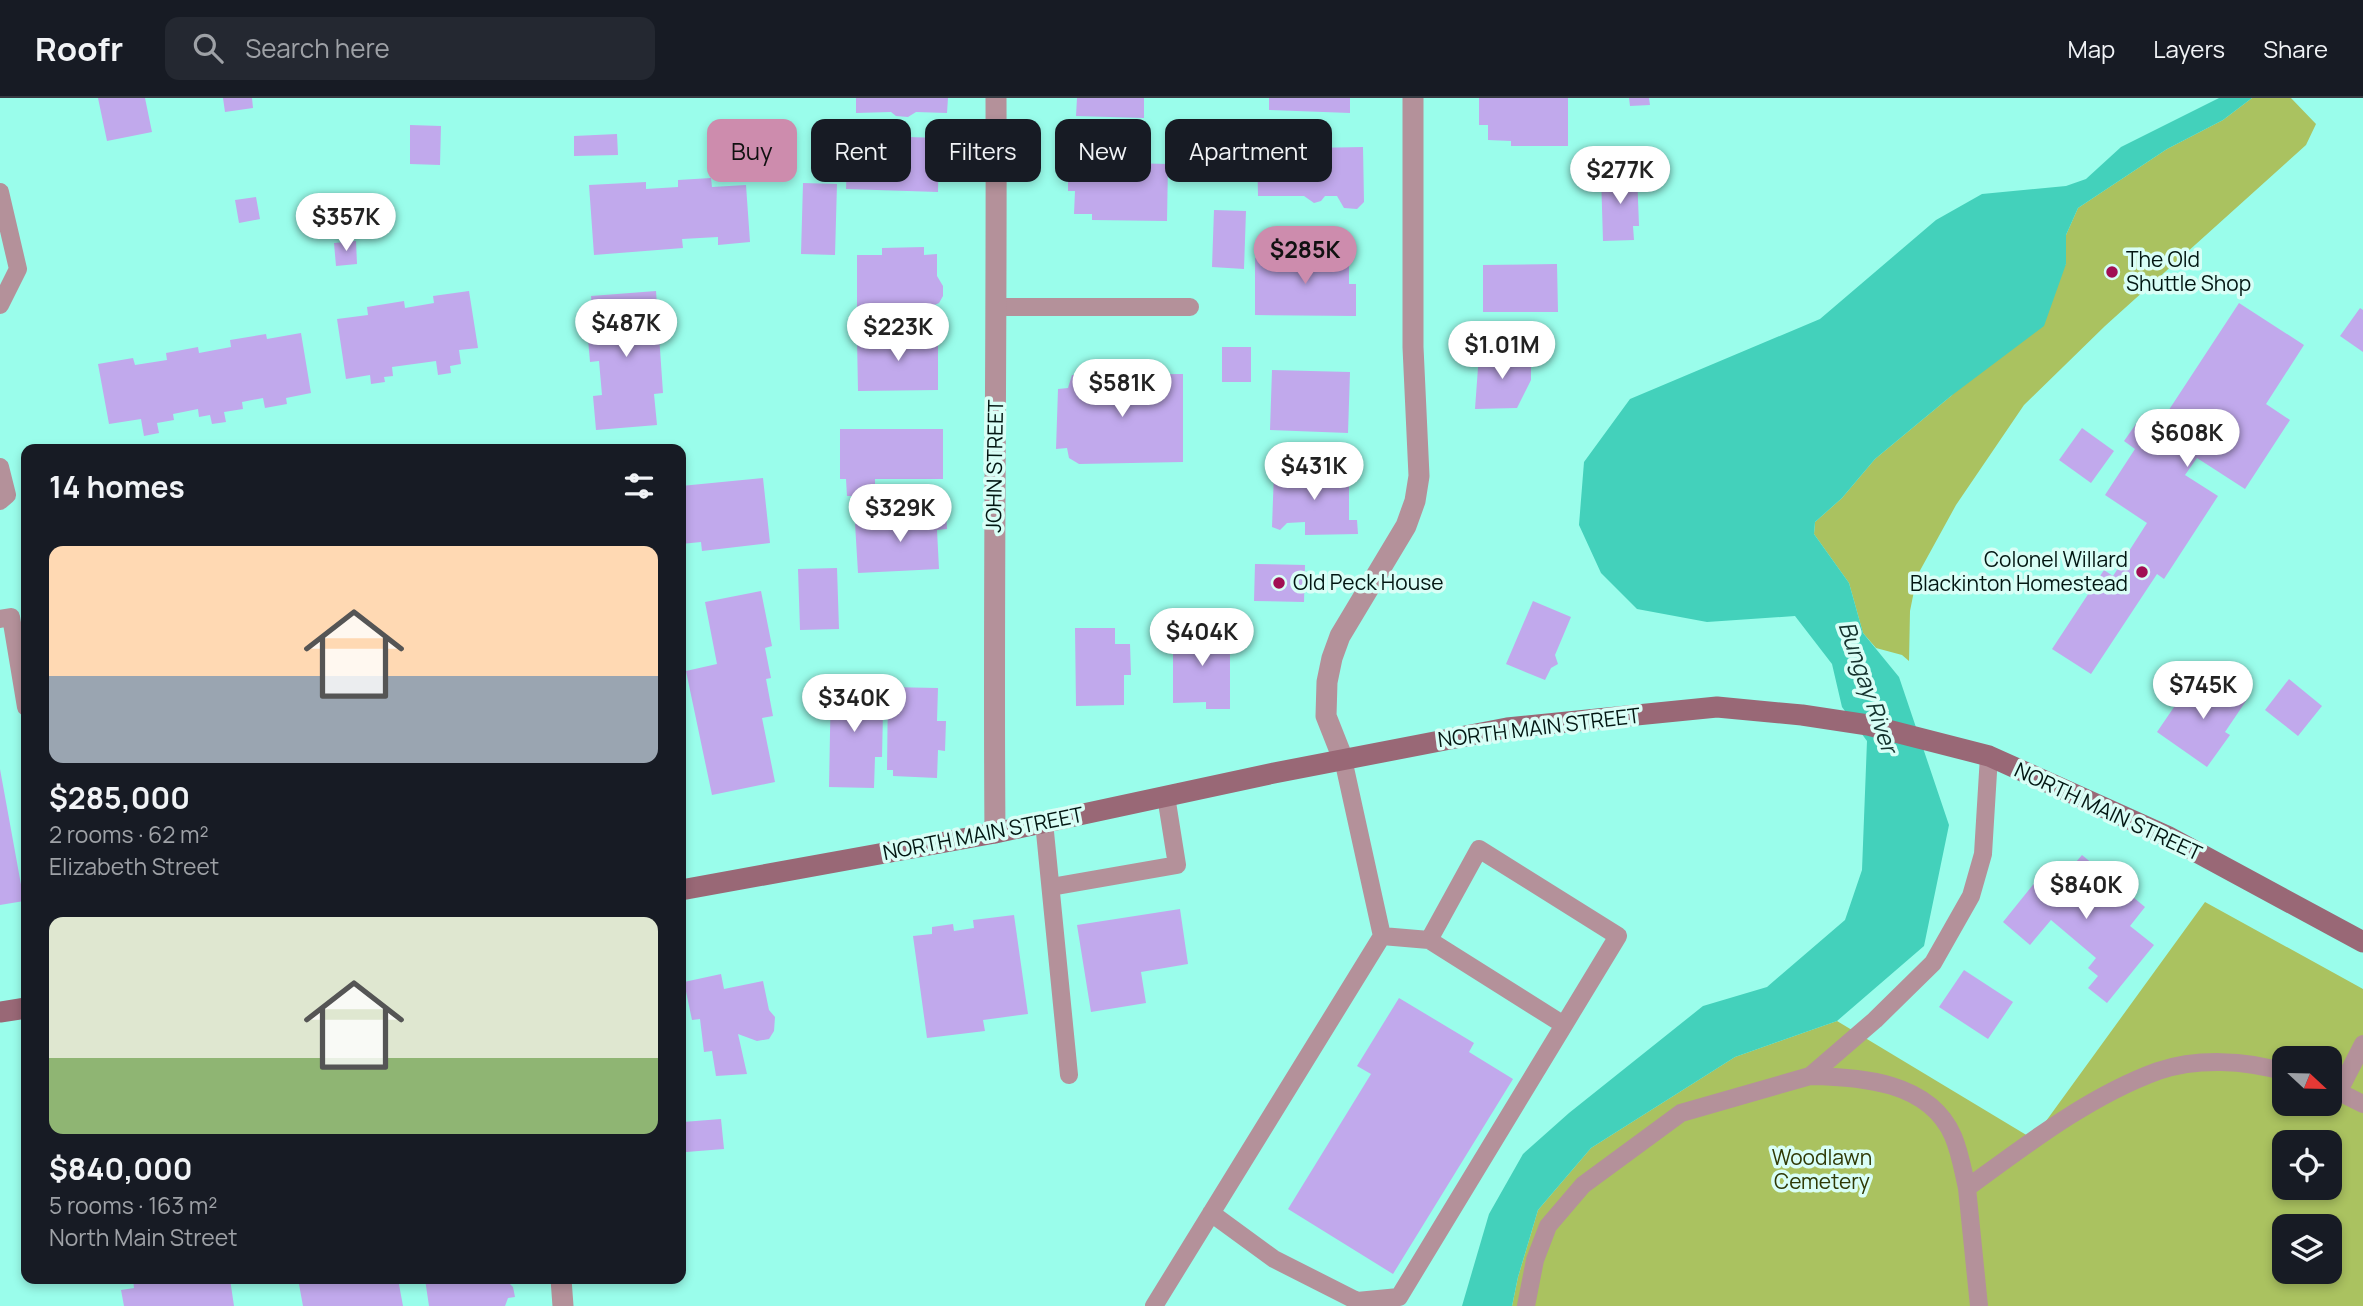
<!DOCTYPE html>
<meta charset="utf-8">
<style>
:root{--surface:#171b24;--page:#242831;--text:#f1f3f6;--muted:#9ea1a6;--line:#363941;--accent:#cd8cad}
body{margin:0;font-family:Manrope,sans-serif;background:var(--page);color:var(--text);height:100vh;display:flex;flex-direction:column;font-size:26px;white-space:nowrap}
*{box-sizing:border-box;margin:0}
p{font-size:23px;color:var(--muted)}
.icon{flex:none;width:38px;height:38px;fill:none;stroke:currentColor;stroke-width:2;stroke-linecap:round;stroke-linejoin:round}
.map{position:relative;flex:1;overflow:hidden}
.drawer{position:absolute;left:21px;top:346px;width:665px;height:840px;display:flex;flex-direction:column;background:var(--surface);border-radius:14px;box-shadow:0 4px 10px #0003}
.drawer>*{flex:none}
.banner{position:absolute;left:707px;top:21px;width:665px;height:63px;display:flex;gap:14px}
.needle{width:46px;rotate:112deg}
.tools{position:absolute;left:2272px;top:948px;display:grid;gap:14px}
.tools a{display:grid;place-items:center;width:70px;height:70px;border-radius:14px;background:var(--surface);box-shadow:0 4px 10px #0003;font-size:35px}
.price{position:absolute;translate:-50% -60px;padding:0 16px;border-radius:24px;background:#fff;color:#222;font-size:23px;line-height:46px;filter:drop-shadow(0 2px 4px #0008)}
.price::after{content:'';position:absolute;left:50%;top:42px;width:21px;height:16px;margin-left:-10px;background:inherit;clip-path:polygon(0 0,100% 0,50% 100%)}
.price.selected{background:var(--accent);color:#111}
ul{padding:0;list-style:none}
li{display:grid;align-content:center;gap:14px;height:371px;padding:0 28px}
li span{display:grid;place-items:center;height:217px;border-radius:14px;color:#555}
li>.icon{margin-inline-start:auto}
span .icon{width:126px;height:126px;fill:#fffc;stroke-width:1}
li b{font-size:30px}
h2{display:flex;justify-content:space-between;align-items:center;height:84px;padding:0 28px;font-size:30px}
.pill{padding:0 24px;border-radius:14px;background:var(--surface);box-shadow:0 4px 10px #0003;font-size:24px;line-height:63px}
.pill.selected{background:var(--accent);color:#111}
header{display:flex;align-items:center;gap:42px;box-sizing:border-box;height:98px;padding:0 35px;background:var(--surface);border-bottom:2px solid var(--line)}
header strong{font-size:33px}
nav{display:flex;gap:38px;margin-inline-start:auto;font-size:24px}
.search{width:490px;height:63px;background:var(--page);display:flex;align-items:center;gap:18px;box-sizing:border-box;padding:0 24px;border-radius:14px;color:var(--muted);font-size:26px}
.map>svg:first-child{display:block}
</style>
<header>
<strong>Roofr</strong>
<div class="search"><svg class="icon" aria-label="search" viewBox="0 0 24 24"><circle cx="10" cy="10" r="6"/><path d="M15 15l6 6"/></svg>Search here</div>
<nav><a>Map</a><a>Layers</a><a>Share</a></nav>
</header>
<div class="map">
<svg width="2363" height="1208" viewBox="0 0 2363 1208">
<rect width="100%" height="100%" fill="#9afdeb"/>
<path fill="#aac260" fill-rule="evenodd" d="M2252,0h39l25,26 -10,21 -201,181 -81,79 -68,100 -39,71 -7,35 -1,50 -7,-6 -26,-7 -13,-15 -14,-50 -35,-49 1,-12 27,-24 33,-39 76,-63 115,-132v-29l12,-27 89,-59 56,-29z
M2205,804l158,87v317h-851l6,-29 20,-67 53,-62 144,-91 102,-36 196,118zM2284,961h45v45h-45zM2284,1045h45v45h-45zM2284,1129h45v45h-45z"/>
<path fill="#43d1bb" d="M2219,0h33l-29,22 -56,29 -89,59 -12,27v29l-22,62 -93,70 -76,63 -33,39 -27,24 -1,12 35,49 14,50 36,44 50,148 -25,121 -87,75 -102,36 -144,91 -53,62 -20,67 -6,29h-50l27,-92 34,-60 46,-41 134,-107 64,-19 78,-67 17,-50 5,-129 -25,-34 -10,-43 -37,-48 -88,6 -70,-13 -36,-36 -22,-48 5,-63 46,-63 190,-80 116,-99 46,-26 84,-8 20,-7 35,-32z"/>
<path fill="#c1a9ec" d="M98,0h47l7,34 -45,9z
M223,0h29l1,10 -28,4z
M856,0h92l-1,15 -31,-1 -8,5 -12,-1 -5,-4 -35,1z
M1077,0h67v20l-68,-2z
M1269,0h81v15l-81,-3z
M1479,0h89v48h-57v-5l-23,-1v-15h-9z
M1629,0h20l1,7 -20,1z
M410,27l31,1 -1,39 -30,-1z
M617,36l1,21 -44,1v-20z
M848,37l91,3 -1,54 -92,-3z
M1363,49l1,55 -7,7 -13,-1 -7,-12h-12l-4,5 -7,2 -10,-7h-46l-1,-47z
M1096,60h31v5l41,1 -1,57 -75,-1v-6h-18l1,-23h-7v-28l28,1z
M1637,75l2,53h-6l1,14 -31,1 -2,-66z
M711,80l1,9 34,-2 4,57 -32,3v-8l-36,2 1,9 -89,7 -5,-70 57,-3v7l32,-2v-7z
M803,85l34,1 -2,71 -34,-1z
M256,99l4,22 -21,4 -4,-23z
M1214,112l32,1 -2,58 -32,-2z
M356,143l1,23 -21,2 -2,-23z
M924,149v8l13,-1v22l6,10v10l-4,7 -14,6 -68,-2v-52h25v-7z
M1286,154h52v6h11v26h7v32l-101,-1v-57h31z
M1557,166l1,48h-75v-47z
M469,193l9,57 -19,2 2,14 -11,2 1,7 -13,2 -2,-14 -44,6 1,9 -9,1 1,5 -14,2 -1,-9 -24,4 -9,-60 31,-4 -1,-8 37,-6 1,7 29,-5 -1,-7z
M656,193l7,102 -9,1 3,31 -61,5 -3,-34 9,-1 -3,-34 -9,1 -4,-47 7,-1 -2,-18z
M2239,205l65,42 -38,59 24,16 -45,69 -48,-31 -12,17 33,21 -54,83 -7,-5 -66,100 -39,-25 52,-79 9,6 34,-53 -42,-28 30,-46 -11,-8 19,-27 16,11z
M2360,210l3,2v42l-23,-16z
M886,233h36l1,9h15v50l-80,1 -1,-52h30z
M301,235l10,60 -25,5 1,6 -22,4 -2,-10 -21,4 1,7 -19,3 2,10 -14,2 -2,-9 -11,2 -1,-8 -25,5 1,6 -17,3 2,10 -15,3 -3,-17 -32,5 -11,-60 35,-6 2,7 32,-5 -1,-7 32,-6 1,6 32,-6 -1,-7 36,-6 1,5z
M1222,249h29v35h-29z
M1479,256l52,1v25l-14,28 -42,1z
M1272,272l78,2 -2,61 -78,-3z
M1183,276v88l-104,2 -10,-6 -2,-10 -11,1 2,-60 10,-1 4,-13z
M2082,330l32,23 -23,32 -32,-23z
M840,331h103v50h-68v17h-28l-1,-17h-6z
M1349,373v49h8l1,14 -53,1v-13l-18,1 -7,7 -8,-3 2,-55z
M763,380l7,65 -68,8 -1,-9 -20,2v-58z
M946,411l1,20 -10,1 2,39 -81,4 -3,-50 68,-4 -1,-9z
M1255,466l50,1 -1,37 -50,-1z
M837,470l2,61 -39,1 -2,-61z
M761,493l11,55 -7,2 6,30 -5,1 7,37 -11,2 13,64 -63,13 -26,-124 31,-7 -12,-62z
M1533,503l38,16 -16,38 3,9 -7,4 -6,12 -39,-16z
M1075,530h40v16h15l1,31h-7v30l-48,1z
M1173,532h57v79h-24v-7l-33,1z
M2219,579l29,21 -23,34 5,3 -23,32 -50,-35 30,-44 16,11z
M2289,581l33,27 -24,30 -33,-26z
M831,582l44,1 -1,31h9l-1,45h-7l-1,31 -45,-1z
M888,589l50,1 -1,33h9l-1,30 -7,-1 -1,28 -44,-2v-6h-6z
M0,671l24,132 -24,4z
M2082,757l63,52 -15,19 24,19 -47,58 -19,-15 10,-12 -10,-8 8,-10 -45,-38 -21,25 -27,-23 46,-57 15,11z
M1180,811l8,55 -47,8 5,31 -55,9 -14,-87z
M1014,817l14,99 -45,6 2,11 -58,7 -14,-102 19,-2v-7l21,-3 1,7 20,-3 -1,-8z
M1964,872l49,32 -25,37 -49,-32z
M721,876l3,15 39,-8 6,29 6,7 -1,14 -5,8 -12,2 -19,-7 9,40 -31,2 -4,-25 -8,1 -4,-33 -8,1 -8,-38z
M1399,900l75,45 -5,9 44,27 -120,195 -105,-65 83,-135 -14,-8z
M721,1021l3,30 -38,3 -3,-30z
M133,1181h97l4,27h-110l-3,-16 13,-2z
M298,1181h100l5,27h-100z
M425,1181h80l8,8 2,10 -7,1 -3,8h-76z"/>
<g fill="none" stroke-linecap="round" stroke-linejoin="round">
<path stroke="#b4919a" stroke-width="18" d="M0,94l18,77 -18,36
M997,209h193
M0,369l7,28 -7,6
M0,521l11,-2 15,90
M1044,724l25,253
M1051,789l126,-22 -11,-69
M1382,838l47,4
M1810,978c50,1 119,5 143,60 7,16 10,35 14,52
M2329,989l34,17
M2339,993l24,-47
M1211,1115l63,46 83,42 42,-4 165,-272 -135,-85 50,-91 139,87 -54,89
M1154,1208l228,-370 -39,-177
M1526,1208l9,-46 13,-34 35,-41 98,-72 129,-37 65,-56 58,-57 38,-67 12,-42 6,-98
M1979,1208l-12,-118c59,-43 122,-92 191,-117 39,-13 87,-11 126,1"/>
<path stroke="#b4919a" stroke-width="21" d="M1343,661l-17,-43 1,-34 5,-24 8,-22 66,-110 9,-25 4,-25 -6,-129v-249
M995,735c-2,-245 2,-490 1,-735
M561,1181l2,27"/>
<path stroke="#996876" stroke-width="21" d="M681,792l314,-57 279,-60 233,-45 210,-21 85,8 66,10 121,31 178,80 196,106
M0,914l26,-4"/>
</g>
<g fill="#a10e53" stroke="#d9fef6" stroke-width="2.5">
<circle cx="2112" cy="174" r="7"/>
<circle cx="2142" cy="474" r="7"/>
<circle cx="1279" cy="485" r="7"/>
</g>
<g text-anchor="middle" stroke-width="7" stroke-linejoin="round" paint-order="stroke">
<g font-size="21" fill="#021612" stroke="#d9fef6" text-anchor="start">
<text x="2126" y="169">The Old<tspan x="2126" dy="24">Shuttle Shop</tspan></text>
<text x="2128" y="469" text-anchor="end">Colonel Willard<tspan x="2128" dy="24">Blackinton Homestead</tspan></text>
<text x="1293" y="492">Old Peck House</text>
</g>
<g font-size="21" fill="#021612" stroke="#d9fef6">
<text transform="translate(995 368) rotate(-89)" y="7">JOHN STREET</text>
<text transform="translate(1539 630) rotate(-7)" y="7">NORTH MAIN STREET</text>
<text transform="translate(2108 714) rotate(25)" y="7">NORTH MAIN STREET</text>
<text transform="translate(983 736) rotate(-11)" y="7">NORTH MAIN STREET</text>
</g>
<g font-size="21" fill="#2f3905" stroke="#d9fef6">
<text x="1822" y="1067">Woodlawn<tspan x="1822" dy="24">Cemetery</tspan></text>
</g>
<g font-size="23" font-style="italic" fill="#14322d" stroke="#d9fef6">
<text transform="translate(1868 589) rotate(71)" y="8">Bungay River</text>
</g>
</g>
</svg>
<div class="tools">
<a><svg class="needle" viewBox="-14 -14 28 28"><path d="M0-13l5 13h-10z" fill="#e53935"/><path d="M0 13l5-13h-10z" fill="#9ea1a6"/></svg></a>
<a><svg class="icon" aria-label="locate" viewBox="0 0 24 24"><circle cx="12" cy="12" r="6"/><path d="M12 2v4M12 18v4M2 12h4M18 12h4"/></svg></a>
<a><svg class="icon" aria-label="layers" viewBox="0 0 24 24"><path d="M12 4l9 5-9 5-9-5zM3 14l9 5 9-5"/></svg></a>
</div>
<b class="price" style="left:1620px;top:108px">$277K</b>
<b class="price" style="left:346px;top:155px">$357K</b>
<b class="price selected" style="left:1305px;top:188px">$285K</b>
<b class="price" style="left:626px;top:261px">$487K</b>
<b class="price" style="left:898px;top:265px">$223K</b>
<b class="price" style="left:1502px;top:283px">$1.01M</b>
<b class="price" style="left:1122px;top:321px">$581K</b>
<b class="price" style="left:2187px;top:371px">$608K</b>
<b class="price" style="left:1314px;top:404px">$431K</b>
<b class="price" style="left:900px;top:446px">$329K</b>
<b class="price" style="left:1202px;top:570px">$404K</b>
<b class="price" style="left:2203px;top:623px">$745K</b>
<b class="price" style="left:854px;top:636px">$340K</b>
<b class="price" style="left:2086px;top:823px">$840K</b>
<div class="banner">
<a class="pill selected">Buy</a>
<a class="pill">Rent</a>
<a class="pill">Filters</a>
<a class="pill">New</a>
<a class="pill">Apartment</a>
</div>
<section class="drawer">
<h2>14 homes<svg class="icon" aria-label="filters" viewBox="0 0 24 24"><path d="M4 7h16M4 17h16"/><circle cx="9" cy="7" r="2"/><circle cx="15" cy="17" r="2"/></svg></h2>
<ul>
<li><span style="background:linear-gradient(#ffd9b3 60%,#9aa5b1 0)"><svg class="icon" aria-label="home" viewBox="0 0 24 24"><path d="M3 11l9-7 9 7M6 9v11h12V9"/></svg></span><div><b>$285,000</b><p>2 rooms · 62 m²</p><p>Elizabeth Street</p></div></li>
<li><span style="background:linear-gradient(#dfe7d0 65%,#8fb573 0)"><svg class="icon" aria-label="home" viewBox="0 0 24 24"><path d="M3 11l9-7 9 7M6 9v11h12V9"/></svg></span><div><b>$840,000</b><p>5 rooms · 163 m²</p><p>North Main Street</p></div></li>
</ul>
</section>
</div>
